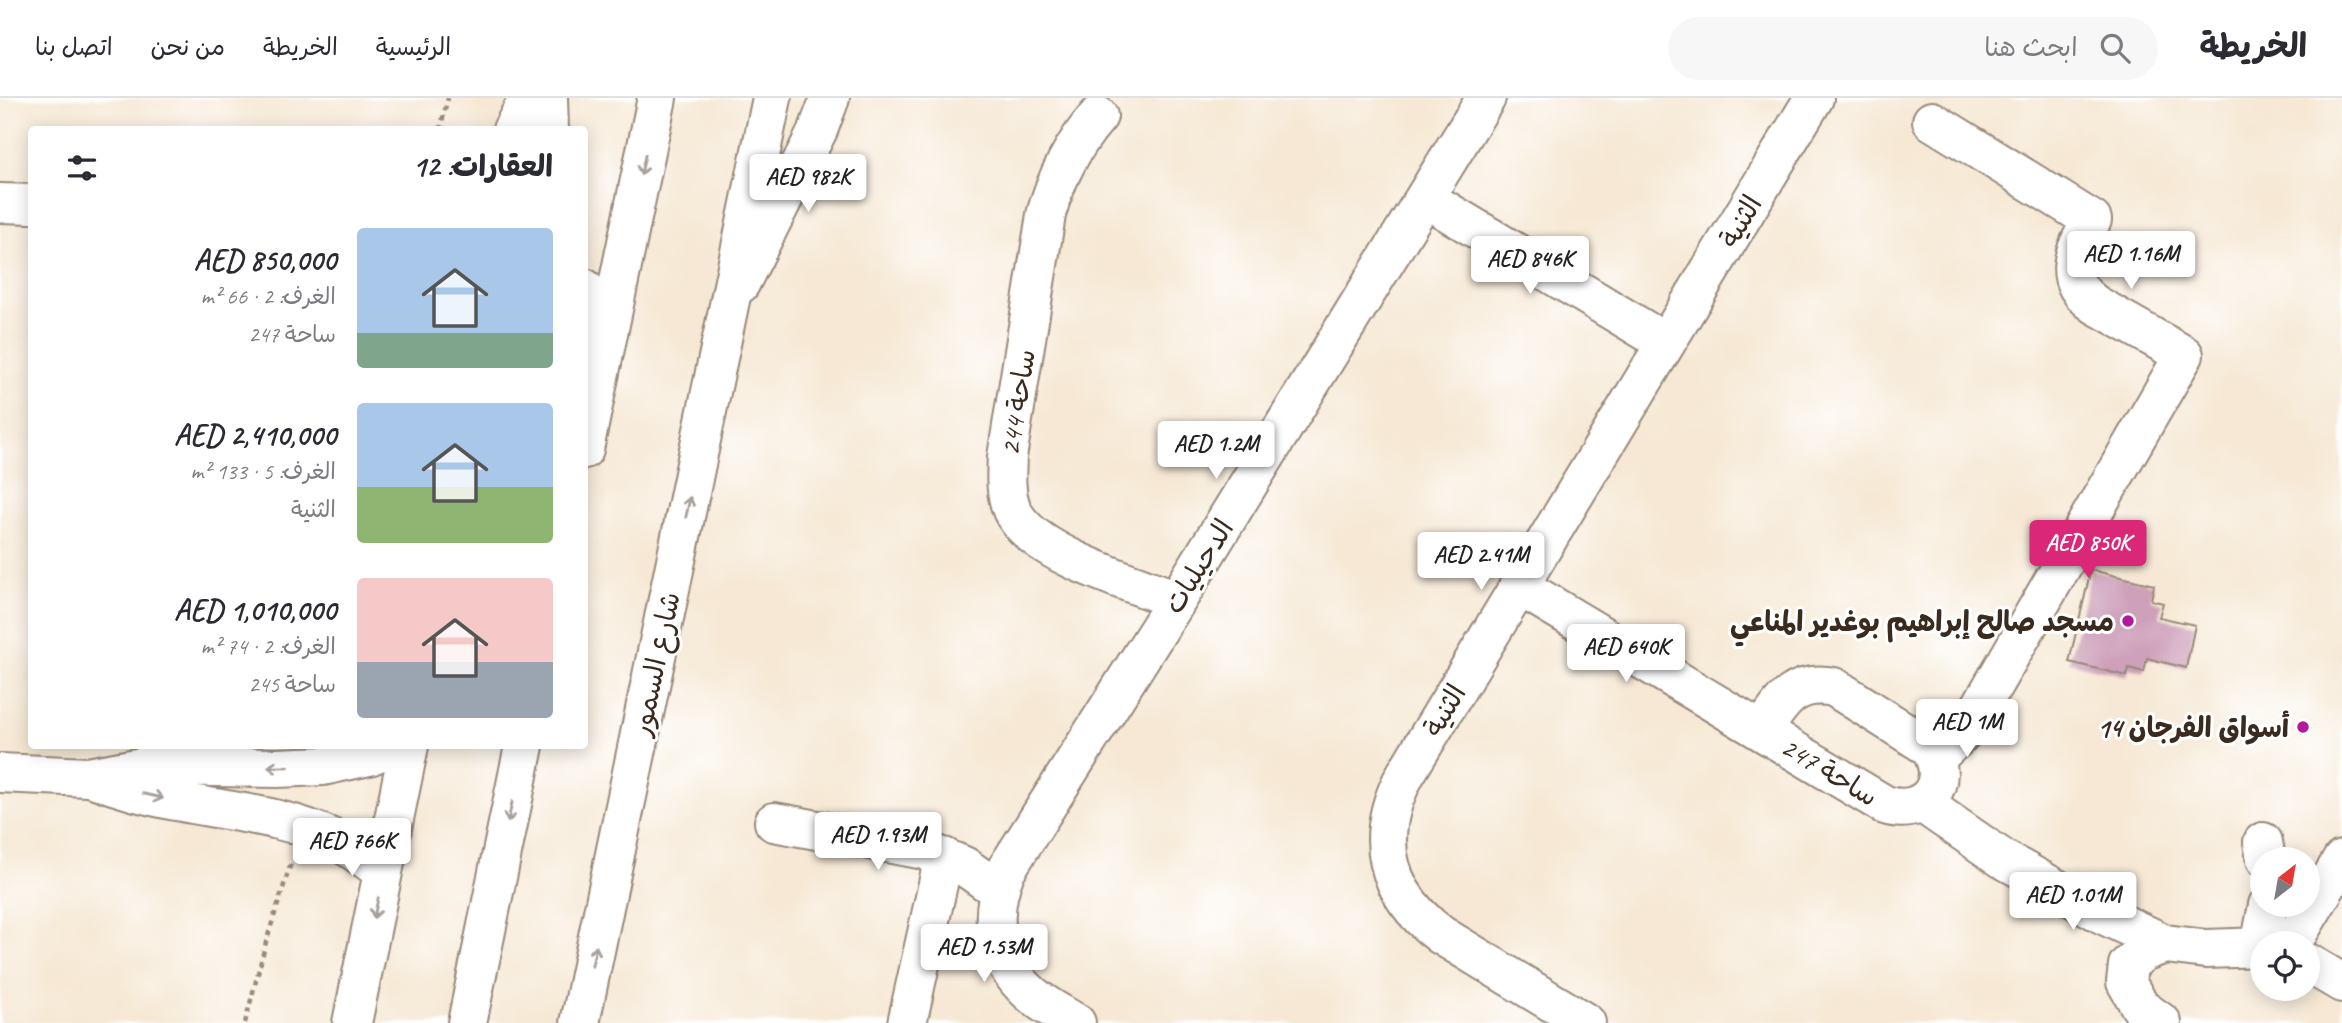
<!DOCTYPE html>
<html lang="ar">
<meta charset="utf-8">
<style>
:root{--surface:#fff;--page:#f7f7f7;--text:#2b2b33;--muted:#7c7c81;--line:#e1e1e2;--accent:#db2777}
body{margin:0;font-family:Caveat,"Playpen Sans Arabic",sans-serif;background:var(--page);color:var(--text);direction:rtl;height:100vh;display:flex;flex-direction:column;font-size:26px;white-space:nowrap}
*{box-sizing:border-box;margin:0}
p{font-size:23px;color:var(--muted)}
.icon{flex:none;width:38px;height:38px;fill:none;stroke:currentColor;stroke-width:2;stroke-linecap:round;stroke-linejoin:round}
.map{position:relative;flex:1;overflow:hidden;direction:ltr}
.details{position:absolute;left:28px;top:28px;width:560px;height:623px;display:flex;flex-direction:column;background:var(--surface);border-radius:7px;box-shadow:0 4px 18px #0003;direction:rtl}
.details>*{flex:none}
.needle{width:46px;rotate:31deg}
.tools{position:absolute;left:2250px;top:749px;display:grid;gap:14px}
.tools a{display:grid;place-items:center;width:70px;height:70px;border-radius:50%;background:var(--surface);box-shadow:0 4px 18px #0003;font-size:35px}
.price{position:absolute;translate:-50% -60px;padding:0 16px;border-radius:7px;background:#fff;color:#222;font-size:23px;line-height:46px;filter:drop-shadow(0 2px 4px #0008)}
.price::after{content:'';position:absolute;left:50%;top:42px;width:21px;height:16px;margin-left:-10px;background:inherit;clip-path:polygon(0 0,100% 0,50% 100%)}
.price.selected{background:var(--accent);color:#fff}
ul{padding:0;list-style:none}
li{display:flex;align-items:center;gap:21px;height:175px;padding:0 35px}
li span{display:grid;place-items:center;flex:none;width:196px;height:140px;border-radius:7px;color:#555}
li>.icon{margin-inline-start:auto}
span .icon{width:84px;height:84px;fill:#fffc;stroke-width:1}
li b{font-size:30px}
h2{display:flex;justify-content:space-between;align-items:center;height:84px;padding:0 35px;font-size:30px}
header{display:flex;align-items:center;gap:42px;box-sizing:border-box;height:98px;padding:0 35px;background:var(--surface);border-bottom:2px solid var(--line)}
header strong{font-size:33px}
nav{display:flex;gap:38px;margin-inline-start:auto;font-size:24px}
.search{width:490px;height:63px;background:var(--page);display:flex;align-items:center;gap:18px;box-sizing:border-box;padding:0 24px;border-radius:38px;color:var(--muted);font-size:26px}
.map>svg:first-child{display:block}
</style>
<header>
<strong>الخريطة</strong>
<div class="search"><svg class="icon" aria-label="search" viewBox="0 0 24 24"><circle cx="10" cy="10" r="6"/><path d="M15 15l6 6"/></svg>ابحث هنا</div>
<nav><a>الرئيسية</a><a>الخريطة</a><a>من نحن</a><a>اتصل بنا</a></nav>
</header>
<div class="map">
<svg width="2342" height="925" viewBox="0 0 2342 925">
<rect width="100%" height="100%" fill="#fff"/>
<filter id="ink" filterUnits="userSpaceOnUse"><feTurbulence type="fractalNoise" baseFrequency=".0143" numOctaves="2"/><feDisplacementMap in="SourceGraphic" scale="14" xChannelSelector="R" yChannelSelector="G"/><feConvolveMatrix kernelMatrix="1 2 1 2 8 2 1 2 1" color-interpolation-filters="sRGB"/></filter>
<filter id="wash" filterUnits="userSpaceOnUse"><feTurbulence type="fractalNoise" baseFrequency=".00686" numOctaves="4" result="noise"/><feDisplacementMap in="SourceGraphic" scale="28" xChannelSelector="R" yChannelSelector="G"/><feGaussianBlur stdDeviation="1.57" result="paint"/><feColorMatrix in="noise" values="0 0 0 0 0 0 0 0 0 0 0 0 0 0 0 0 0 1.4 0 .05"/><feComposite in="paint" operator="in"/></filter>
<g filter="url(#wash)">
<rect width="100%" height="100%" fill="#f6e8d4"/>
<g id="blocks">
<path fill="#cea0ba" d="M2091,472l63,15 -3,15 12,3 -4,14 36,8 -9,43 -39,-10 -3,14 -15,-4 -2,8 -58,-14z"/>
</g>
</g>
<g filter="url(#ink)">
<use href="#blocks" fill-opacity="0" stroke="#988979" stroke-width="2"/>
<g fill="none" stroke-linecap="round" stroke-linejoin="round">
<defs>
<path id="minor" d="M1098,18c-26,30 -42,61 -52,99l-39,242c-1,19 -2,36 5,53 20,45 122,73 165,90
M1932,23l160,99c-18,31 -33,60 4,85l88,50 -203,351 -20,28 -25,24
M512,32l17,-32
M1425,100l241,145
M0,105l32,1
M740,186l78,-154 12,-32
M1519,488l366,219c40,13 68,-22 44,-58l-95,-60c-39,-8 -52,14 -71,43
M0,675l88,4 60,-11 129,2 46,-2 46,-10 23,-10
M93,680c27,10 55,18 83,23 54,11 107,14 158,38 18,9 33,21 49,33
M1922,705l81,56 97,54 65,31 41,5 57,-2
M774,724l151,28 39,16 34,24
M2263,744l3,17
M2292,845l50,-83
M2260,849l8,-42
M2308,865l34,20
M352,925l57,-277
M907,925l37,-166
M1076,925c-15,-9 -33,-18 -46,-30 -38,-34 -42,-78 -24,-123l171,-270 309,-502
M1586,925l-145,-88c-56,-42 -69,-98 -36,-160l409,-677
M2162,925l-21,-15 -15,-26 2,-17 15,-13 22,-8"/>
<path id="major" d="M548,0l1,32
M584,190l11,64
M584,351l73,-351
M467,925l57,-277
M580,925l192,-925"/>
</defs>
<use href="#minor" stroke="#988979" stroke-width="42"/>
<use href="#major" stroke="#988979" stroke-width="42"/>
<path stroke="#988979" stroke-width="4.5" stroke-dasharray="5 5" stroke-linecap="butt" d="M440,32l8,-32
M245,925l21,-81 25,-79"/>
<use href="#minor" stroke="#fff" stroke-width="38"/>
<use href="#major" stroke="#fff" stroke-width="38"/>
</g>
<defs><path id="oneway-shaft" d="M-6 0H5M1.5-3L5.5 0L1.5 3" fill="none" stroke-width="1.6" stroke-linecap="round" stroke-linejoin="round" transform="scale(1.75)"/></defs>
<g stroke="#a79f9a">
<use href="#oneway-shaft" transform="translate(643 67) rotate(102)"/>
<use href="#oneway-shaft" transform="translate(688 409) rotate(-78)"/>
<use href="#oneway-shaft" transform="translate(278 669) rotate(179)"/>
<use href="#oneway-shaft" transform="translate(153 698) rotate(13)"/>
<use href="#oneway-shaft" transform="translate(510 714) rotate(102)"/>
<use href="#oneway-shaft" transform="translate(376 810) rotate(102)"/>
<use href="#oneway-shaft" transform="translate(594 858) rotate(-78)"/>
</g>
</g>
<g fill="#b5179e" stroke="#fff" stroke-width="2.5">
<circle cx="2128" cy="523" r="7"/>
<circle cx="2303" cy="629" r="7"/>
</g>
<g text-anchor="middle" stroke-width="6" stroke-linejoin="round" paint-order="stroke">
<g font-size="28" fill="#3b2a1e" stroke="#fff">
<text transform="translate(1740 123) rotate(-59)" y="10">الثنية</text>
<text transform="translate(1017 304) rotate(-81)" y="10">ساحة 244</text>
<text transform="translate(1198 468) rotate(-58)" y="10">الدحيليات</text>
<text transform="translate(655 566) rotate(-78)" y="10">شارع السمور</text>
<text transform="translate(1444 612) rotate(-59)" y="10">الثنية</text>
<text transform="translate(1830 673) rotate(31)" y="10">ساحة 247</text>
</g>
<g font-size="28" font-weight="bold" fill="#3b2a1e" stroke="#fff" text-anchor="end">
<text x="2114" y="533">مسجد صالح إبراهيم بوغدير المناعي</text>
<text x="2289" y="639">أسواق الفرجان 14</text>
</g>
</g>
</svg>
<div class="tools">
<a><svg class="needle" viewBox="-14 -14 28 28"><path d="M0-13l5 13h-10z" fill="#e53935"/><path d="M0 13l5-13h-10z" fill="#7c7c81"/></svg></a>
<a><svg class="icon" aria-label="locate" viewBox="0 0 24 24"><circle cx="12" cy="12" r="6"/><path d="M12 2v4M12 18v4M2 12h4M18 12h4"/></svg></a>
</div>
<b class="price" style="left:808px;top:116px">AED 982K</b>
<b class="price" style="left:2131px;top:193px">AED 1.16M</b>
<b class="price" style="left:1530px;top:198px">AED 846K</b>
<b class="price" style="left:1216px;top:383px">AED 1.2M</b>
<b class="price selected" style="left:2088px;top:482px">AED 850K</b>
<b class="price" style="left:1481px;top:494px">AED 2.41M</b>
<b class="price" style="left:1626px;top:586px">AED 640K</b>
<b class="price" style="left:1967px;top:661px">AED 1M</b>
<b class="price" style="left:878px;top:774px">AED 1.93M</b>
<b class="price" style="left:352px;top:780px">AED 766K</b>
<b class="price" style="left:2073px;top:834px">AED 1.01M</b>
<b class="price" style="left:984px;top:886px">AED 1.53M</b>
<section class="details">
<h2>العقارات: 12<svg class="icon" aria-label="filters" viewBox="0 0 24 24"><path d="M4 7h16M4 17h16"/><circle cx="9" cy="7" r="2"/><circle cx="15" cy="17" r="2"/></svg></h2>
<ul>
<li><span style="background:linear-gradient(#a9c7e8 75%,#7fa58c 0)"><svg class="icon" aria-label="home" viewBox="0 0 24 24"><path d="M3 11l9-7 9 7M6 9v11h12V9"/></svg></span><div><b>AED 850,000</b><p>الغرف: 2 · 66 m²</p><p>ساحة 247</p></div></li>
<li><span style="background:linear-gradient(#a9c7e8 60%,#8fb573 0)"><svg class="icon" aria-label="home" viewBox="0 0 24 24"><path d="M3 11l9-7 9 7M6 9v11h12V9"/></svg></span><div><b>AED 2,410,000</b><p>الغرف: 5 · 133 m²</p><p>الثنية</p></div></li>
<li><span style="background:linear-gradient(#f6c9c9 60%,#9aa5b1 0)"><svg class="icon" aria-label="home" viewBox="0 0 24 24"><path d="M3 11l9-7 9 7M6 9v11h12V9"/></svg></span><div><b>AED 1,010,000</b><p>الغرف: 2 · 74 m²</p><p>ساحة 245</p></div></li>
</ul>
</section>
</div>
